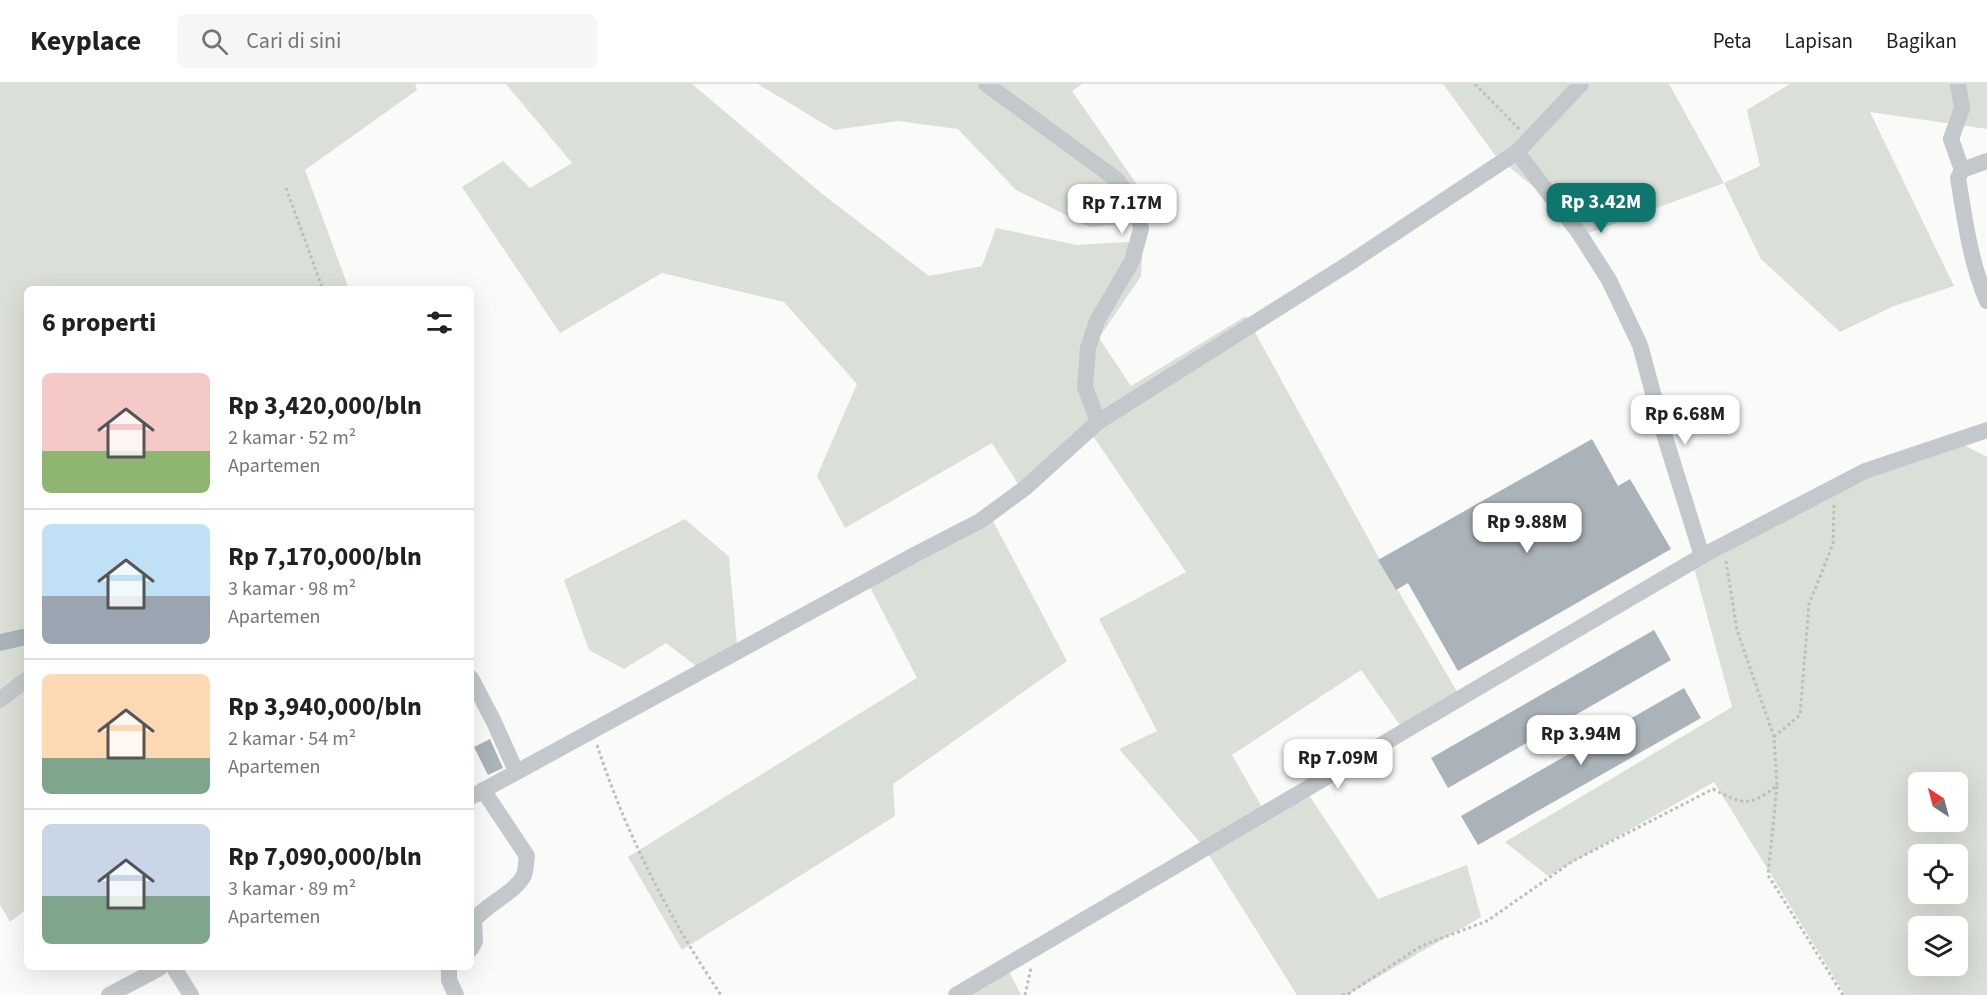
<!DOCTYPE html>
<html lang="id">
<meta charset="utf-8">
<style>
:root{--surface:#fff;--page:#f6f6f6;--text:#202124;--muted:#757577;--line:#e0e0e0;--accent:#0f766e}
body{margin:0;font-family:"Source Sans 3",sans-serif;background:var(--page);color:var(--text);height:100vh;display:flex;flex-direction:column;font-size:22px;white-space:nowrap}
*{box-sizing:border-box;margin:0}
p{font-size:20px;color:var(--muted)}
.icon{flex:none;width:33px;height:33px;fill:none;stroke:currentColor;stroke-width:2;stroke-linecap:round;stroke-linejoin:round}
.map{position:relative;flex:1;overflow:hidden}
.details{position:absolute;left:24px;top:202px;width:450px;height:684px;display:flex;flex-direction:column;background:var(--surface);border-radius:9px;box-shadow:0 6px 24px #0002}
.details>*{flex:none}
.needle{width:39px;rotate:324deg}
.tools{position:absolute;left:1908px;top:688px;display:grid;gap:12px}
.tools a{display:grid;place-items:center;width:60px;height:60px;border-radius:9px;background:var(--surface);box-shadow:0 6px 24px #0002;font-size:30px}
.price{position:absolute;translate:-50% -51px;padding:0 14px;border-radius:12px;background:#fff;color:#222;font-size:20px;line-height:39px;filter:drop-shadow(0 2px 3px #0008)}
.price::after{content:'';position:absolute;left:50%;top:36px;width:18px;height:14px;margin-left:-9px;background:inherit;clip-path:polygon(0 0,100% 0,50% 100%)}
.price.current{background:var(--accent);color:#fff}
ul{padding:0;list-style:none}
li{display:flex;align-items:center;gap:18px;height:150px;padding:0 18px}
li+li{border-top:2px solid var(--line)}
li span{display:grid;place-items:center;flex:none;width:168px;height:120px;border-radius:9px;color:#555}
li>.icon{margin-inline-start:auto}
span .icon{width:72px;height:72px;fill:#fffc;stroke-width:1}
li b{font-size:26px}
h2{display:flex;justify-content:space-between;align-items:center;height:72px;padding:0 18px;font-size:26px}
header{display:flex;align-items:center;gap:36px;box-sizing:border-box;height:84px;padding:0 30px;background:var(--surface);border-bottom:2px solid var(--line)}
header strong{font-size:28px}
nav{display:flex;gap:33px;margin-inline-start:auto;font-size:21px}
.search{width:420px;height:54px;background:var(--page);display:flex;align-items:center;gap:15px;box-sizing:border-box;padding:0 21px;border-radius:9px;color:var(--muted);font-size:22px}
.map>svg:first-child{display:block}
</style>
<header>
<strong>Keyplace</strong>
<div class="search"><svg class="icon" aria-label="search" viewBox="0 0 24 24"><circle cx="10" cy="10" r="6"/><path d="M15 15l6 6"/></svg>Cari di sini</div>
<nav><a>Peta</a><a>Lapisan</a><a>Bagikan</a></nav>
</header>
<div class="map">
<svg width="1987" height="911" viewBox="0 0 1987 911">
<rect width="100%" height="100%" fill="#fafaf8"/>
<path fill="#dadfd7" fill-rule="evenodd" d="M0,0h415l2,6 -112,80 44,119 -322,1v619l-17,13 -10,-17z
M506,0h186l129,109 108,83 53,-10 14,-38 81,17 66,-4 -2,35 -42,62 32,48 115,-70 133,242 80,137 -57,33 -41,-58 -129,85 34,59 41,-22 71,107 89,-34 14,52 -134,78h-50l-93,-148 -85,-98 38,-18 -58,-112 87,-47 -93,-136 -70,56 -31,-49 -147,85 -28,-52 40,-92 -73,-82 -122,-29 -102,60 -98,-146 41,-26 27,27 42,-25z
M758,0h324l-10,7 75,108 -2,23 -55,5 -74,-37 -58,-61 -60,-8 -64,9z
M1443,0h226l55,99 36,-17 -13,-56 43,-26h197v45l-117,-17 84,174 -60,20 -54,26 -79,-73 -37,-76 -135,50 -94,-78z
M1950,354l37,19v538h-142l-131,-213 -166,94 -43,-34 227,-135 -40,-147zM1918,699h40v39h-40zM1918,771h40v39h-40zM1918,843h40v39h-40z
M991,433l76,144 -174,123 2,32 -213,134 -54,-93 289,-179 -49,-95z
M685,435l44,38 8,88 -37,24 -34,-26 -42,26 -35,-19 -25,-70z
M1005,880l16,31h-69z"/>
<path fill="#aab3b9" d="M1592,355l26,47 12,-7 41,70 -213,122 -50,-88 -12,7 -18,-30z
M27,544v17l-27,6v-17z
M1654,546l17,30 -223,128 -17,-30z
M1684,604l17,30 -223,127 -17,-29z
M490,655l13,29 -15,7 -14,-28z"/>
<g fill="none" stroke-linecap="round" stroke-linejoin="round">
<path stroke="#bbbfc2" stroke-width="3" stroke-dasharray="3 3" stroke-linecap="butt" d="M1475,0l45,46
M286,104l37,102
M1774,653l26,-22 9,-111 24,-60 1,-40
M597,661c29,89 72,173 124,250
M1777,702l-9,89 75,120
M1025,911l6,-27
M1342,911l6,-1 73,-48 66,-25 86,-60 140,-72c31,16 35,18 64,-3l-3,-49 -37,-107 -11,-69"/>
<path stroke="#c3c8cc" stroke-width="16" d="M986,0l130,95 21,27 4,23 -9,32 -35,60 -9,27 -3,39 13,35
M1958,0l4,24 -11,31 11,31
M1517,68l62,81 30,47 31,65 24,89 38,122
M1987,77l-25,9 -4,8c7,42 12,83 29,123
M471,594l22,42 23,51
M0,616l27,-21
M471,713l447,-244 62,-32 45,-33 73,-66 250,-158 169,-112 64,-68
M471,865l4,-8 -1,-21c13,-16 42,-28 50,-45 2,-5 2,-13 3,-19l-44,-66
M174,884l17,27
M449,884v12l7,15
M109,911l51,-27
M956,911l746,-439 163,-85 122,-41"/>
</g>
</svg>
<div class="tools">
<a><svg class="needle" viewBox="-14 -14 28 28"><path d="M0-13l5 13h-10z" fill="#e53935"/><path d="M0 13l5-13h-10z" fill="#757577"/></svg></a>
<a><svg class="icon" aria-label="locate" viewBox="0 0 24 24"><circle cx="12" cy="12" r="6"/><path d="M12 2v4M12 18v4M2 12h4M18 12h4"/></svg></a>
<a><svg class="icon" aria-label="layers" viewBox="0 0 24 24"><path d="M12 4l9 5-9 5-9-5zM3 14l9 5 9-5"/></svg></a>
</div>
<b class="price current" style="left:1601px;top:150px">Rp 3.42M</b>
<b class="price" style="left:1122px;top:151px">Rp 7.17M</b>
<b class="price" style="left:1685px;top:362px">Rp 6.68M</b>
<b class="price" style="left:1527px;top:470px">Rp 9.88M</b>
<b class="price" style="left:1581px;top:682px">Rp 3.94M</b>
<b class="price" style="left:1338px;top:706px">Rp 7.09M</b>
<section class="details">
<h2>6 properti<svg class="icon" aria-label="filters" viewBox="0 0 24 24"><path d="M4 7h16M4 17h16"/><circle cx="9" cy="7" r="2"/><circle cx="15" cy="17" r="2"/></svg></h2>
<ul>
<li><span style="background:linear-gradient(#f6c9c9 65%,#8fb573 0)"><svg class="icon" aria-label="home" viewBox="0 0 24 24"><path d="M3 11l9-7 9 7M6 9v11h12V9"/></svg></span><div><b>Rp 3,420,000/bln</b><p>2 kamar · 52 m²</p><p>Apartemen</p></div></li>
<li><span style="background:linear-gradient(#bfe0f5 60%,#9aa5b1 0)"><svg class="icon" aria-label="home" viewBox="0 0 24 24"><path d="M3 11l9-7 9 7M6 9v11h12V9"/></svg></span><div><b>Rp 7,170,000/bln</b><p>3 kamar · 98 m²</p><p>Apartemen</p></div></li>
<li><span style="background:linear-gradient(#ffd9b3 70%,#7fa58c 0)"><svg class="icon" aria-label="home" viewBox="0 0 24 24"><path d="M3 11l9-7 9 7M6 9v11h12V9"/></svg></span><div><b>Rp 3,940,000/bln</b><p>2 kamar · 54 m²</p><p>Apartemen</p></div></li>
<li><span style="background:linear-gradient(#c9d6e8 60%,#7fa58c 0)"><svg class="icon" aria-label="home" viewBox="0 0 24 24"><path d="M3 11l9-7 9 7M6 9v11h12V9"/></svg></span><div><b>Rp 7,090,000/bln</b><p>3 kamar · 89 m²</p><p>Apartemen</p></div></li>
</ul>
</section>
</div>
